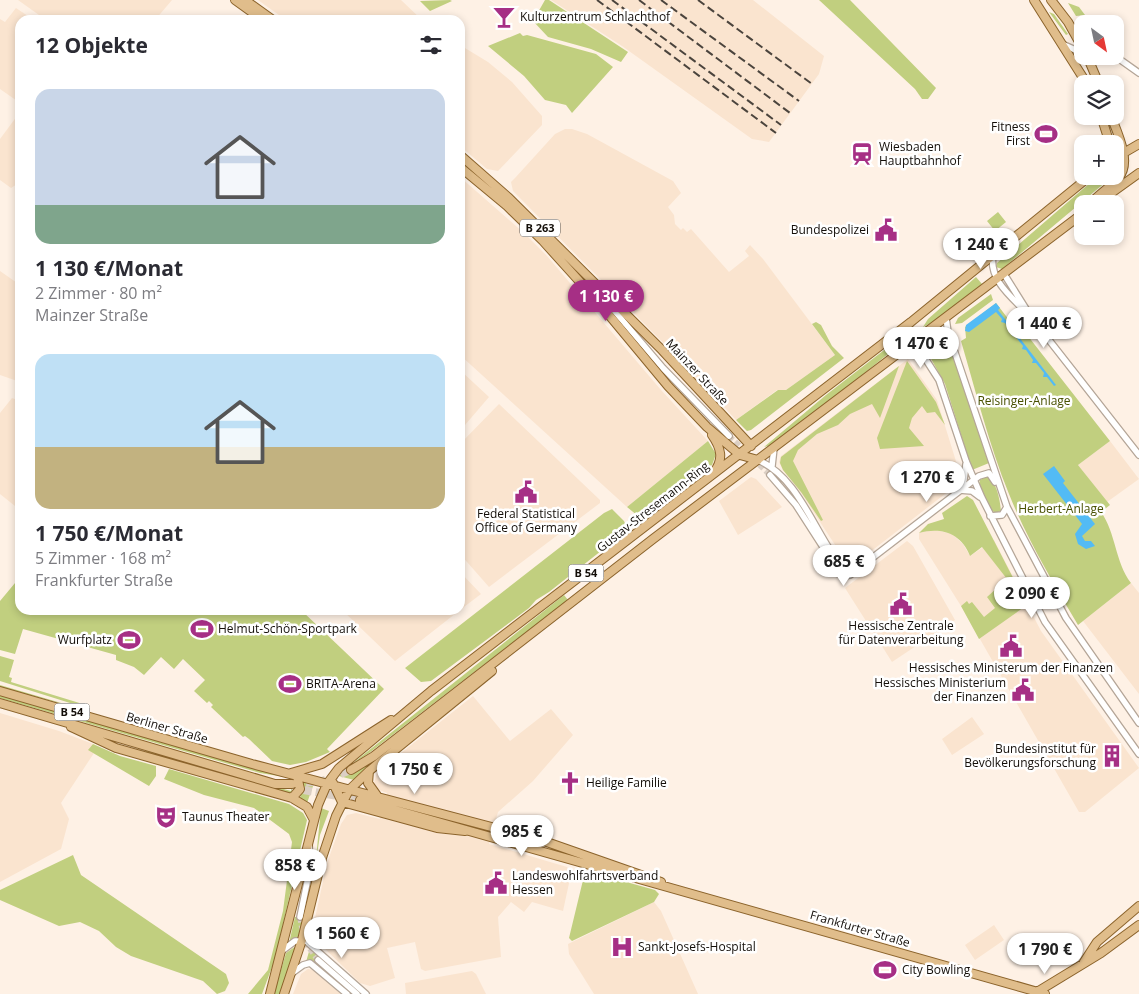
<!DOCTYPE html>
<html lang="de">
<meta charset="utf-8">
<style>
:root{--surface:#fff;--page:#f2f2f3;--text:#2b2b33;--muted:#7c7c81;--accent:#a62f85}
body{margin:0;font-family:"Open Sans",sans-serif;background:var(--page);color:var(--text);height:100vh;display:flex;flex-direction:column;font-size:19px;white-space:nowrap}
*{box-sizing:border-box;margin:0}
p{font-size:16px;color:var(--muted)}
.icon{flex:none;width:28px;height:28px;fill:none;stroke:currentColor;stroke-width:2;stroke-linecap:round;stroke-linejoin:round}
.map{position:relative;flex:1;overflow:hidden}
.panel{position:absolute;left:15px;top:15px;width:450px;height:600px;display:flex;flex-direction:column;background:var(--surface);border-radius:15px;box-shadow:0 2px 8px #0003}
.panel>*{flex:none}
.needle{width:32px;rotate:147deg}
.controls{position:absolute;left:1074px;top:15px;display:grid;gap:10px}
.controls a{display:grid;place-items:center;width:50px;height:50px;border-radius:10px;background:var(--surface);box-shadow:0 2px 8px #0003;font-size:25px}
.price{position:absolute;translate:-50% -42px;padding:0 11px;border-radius:18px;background:#fff;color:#222;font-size:16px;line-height:32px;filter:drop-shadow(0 1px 2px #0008)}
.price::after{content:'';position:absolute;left:50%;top:30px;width:15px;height:11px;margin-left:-8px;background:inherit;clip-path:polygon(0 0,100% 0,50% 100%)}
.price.on{background:var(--accent);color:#fff}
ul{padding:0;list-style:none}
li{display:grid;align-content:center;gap:10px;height:265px;padding:0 20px}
li span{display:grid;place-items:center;height:155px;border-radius:15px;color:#555}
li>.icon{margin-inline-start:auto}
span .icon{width:90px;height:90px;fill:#fffc;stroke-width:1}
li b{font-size:21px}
h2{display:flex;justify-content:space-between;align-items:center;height:60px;padding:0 20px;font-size:21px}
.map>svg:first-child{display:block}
</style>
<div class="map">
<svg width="1139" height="994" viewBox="0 0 1139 994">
<rect width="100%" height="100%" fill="#fef1e5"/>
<path fill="#fae4cf" d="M18,0h154l-17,20h-109z
M258,0h143l21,20h-136z
M551,0h202l71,56 -5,18 -50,68 -17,-3 -130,-93z
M16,8l18,12h-14v83l-20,-14v-70l5,3z
M460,45l28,17 24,20 30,34v9l-44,46 -11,-2 -27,-23z
M20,112v70l-9,6 -11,-8v-41z
M565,129h7l15,5 86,47 8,12 -13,14 6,8 1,9 6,6 2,-2 4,4 4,-3 38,43 20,-16 -4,-5 5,-6 13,14 72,96 -49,35h-9l-41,30 -46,-50 -177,-179 -2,-9 4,-4 40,-44z
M460,177l65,57 22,22 114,134 47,51 -81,66 -167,-152z
M0,271l20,14v97l-20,-7z
M908,359l29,41 22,71 1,7 -6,9 -93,72 -11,4 -7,-6 -42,-64 -18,-23 -4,-8 2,-6z
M460,370l29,27 -24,28 -5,-4z
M12,398l8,3v109l-20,-16v-81z
M499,404l101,96v3l-111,84 -29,-33v-110z
M1110,441l29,38 -32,23 -29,-37z
M751,477l5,2 26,28 -44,28 -19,-34z
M933,529l19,5 11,10 7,12 24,-16 47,91 98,137 -54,44h-6l-118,-206 -42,-67v-6z
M907,541l6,5 42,74 -63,42 -47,-74z
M460,572l21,22 -21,16z
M1131,583l8,10v101l-56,-73z
M342,610h118l-65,51z
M473,696l37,45 41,-32 22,26 -40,46 -35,31 -9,32 78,23 4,7 -8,37 -31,-9 -8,10 -13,-10 -13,15 3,40 -76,14 -4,-2 -6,-27 -28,6 8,30 -25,8 -10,-3 -44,-43 -4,-8 15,-69 14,-39 6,-9 9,-2 24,6 7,-26 -8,-3 -5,-7 3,-11z
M0,713l59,18 34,13 -4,6 5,3 -33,50 8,16 -8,30 -61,33z
M972,717l12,17 -32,21 -10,-16z
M654,902l7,9 37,83h-104l-25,-40 -1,-10z
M994,925l10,15 -29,20 -10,-15z
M308,969l6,1 27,24h-48l8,-20z
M472,971l4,3 10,20h-80l-1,-11z"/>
<path fill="#c1cf7f" d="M450,0l2,1 -22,10 -10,-10z
M545,0h4l79,52 -7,10 -30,-13 -43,-12 -15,-16z
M819,0h31l86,88 -8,11h-6l-7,-10z
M1068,3l11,4 6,8 -9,1z
M1049,12l5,2 14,20 -2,1z
M520,33l3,3 4,-1 69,19 17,13 -41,46 -6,-8 -21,-5 -21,-24 -36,-30z
M1098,176h15l-111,93 -6,-2 1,-4z
M998,212l8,10 -11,9 -8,-10z
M976,277l6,7 -49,38 -10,5 5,-8z
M991,294l2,6 -31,23 -7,1 3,-6z
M996,303l20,26 8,2 86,110 -32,24 32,40 -9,7c15,21 14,50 30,71l-53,42c-25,-42 -51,-86 -69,-131 -20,-49 -33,-102 -48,-153l5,-3 -1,-11z
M816,322l5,3 11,21 12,12 -93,72 -4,1 -11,-11 42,-30h8l49,-35 -23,-31z
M948,335l41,128 -17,7 -27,-86 -20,-36 15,-11z
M901,337l3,4 -58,47 -75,57 -7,2 62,-52z
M907,361l29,41 9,23 -10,-13 -8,1 -5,-7 -10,12 -3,10 15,18 -44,3 -3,-11z
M899,366l-19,52 -8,-14 -22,10 -12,11 -21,9 -19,16 -5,11 30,59 -2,1 -20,-29 -18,-22 -3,-7 1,-6z
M708,441l8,13 -4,11 -69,52 -5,-1 -11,-9z
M987,476c10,6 13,24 14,35l-6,2 -7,-6 -9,-23 1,-4z
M967,496l6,4 54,105 -48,34 -18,-33 6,-5 2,3 3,-2 12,15 11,-9 -8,-11 20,-18 -25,-32 -12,9c-9,-23 -29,-29 -51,-23l9,-9 16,-5 -2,-6z
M612,509l12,12 3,7 -2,4 -76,60 -13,8 -7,8 -98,73 -10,1 -16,-14 199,-155z
M20,577v33h281l83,79 -57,60 3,3 -24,10 -16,3 -18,-4 -23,-22 -4,-3 -2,1 -32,-30 2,-2 -4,-4 -2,2 -13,-12 11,-11 -22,-21 -9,10 -13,-12 -17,18 -10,-8 -18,-7v-5l-93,-26 -8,25 -15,-4v-49z
M564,595l4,5 -199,153 -20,13 4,7 11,-7 99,-74 -109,88 -15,-4 14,-13z
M0,656l14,4 -5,17 3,1 -1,4 75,23v3l-86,-27z
M0,685l85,25 -85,-23z
M0,695l294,83 1,13 -4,4 -146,-42 1,-2 145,40v-13l-31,-5 -260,-75z
M93,744l27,12 36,10v10l-7,10 -61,-36z
M169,769l120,35 14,9 4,7 -32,139 -13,35h-14l20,-24 15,-59 9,-69 -3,-8 -35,-26 -50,-13 -40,-16z
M303,781l10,5 -6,17 -7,-5z
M321,808l8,3 -9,24 -5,33z
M73,855l8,20 145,99 3,9 -4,8 -8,3 -14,-13 -72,-25 -15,-9 -17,-16 -19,-9 -21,4 -59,-26v-10z
M584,876l20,4 1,-4 50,14 4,4 -5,8 -82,39 -3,-3z
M295,917h9l-6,22 -9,4z
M296,946l-16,48h-6l12,-41z
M310,948l10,9 -5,6 -9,-1z"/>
<path fill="#53bbf5" d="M996,303l4,5 -2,2 58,75 -2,1 -7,-9h-4l1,-4 -8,-10h-4l1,-3 -7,-10 -4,-1 1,-3 -8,-10h-3v-4l-7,-9 -4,-1 1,-3 -6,-7 -27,20 -4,-1 1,-6z
M1054,466l11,15 -2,2 32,41 -13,12 3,5h6l4,5 -9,3 -8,-5 -3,-10 7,-10 -39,-50z"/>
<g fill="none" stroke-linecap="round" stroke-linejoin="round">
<path stroke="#dbcfc4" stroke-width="5.5" stroke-dasharray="5.5 3" stroke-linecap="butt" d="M729,436l18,17
M753,459l17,16
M300,917l4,24 14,19"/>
<path stroke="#dbcfc4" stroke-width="8" stroke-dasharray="8 4" stroke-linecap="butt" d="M294,784l28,-3 29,-11
M292,788l68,12"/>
<defs>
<path id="minor" d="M1062,44l20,9
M1115,56l24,17
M993,255c-4,23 15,39 30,54
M1004,274l27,43 108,138
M595,288l68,80 66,68
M946,318l2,14 59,175 59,111 73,105
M905,327l34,53 27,81 16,37 63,124 94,132
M758,460c37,16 53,62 74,93 4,6 10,9 14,14
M772,466l2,-18
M770,475l26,30 38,59 8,4 20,-4
M960,489l4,-9 2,-16
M959,490l13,1 8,6
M990,516l12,-1 5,-8
M828,557c5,11 9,22 22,18l129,-99 10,-3 6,9
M300,917l10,-49 -1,-24
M283,950l12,-9h11l60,53
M318,960l39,34
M292,973l11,-8 7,-2 37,31"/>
<path id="major" d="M235,0l28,20
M245,0l28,20
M1034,0l53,84
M1051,0l17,22 14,25
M1087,56l12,28
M1101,116l9,28
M460,155l49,43 153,152 89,96
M1115,158l24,-14
M460,167l47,39 36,35 56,62 69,83 39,41 33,28 18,5
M1090,204c9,-10 21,-17 29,-27 13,-15 -2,-45 -8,-61
M1096,204l43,-31
M712,435c9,13 12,24 2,37
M0,691l252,73 289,76 120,42
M0,703l275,81h17
M71,727l45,21 176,50 15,9 7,13
M351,770l23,-14 279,-217 429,-325
M369,771l-1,12 10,14
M291,773l31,-9 69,-44
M333,783l9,19 95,26 28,3
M292,798l8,-9 -3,-13
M360,800l685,194
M1084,962l13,-20 42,-36
M1037,992l64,-39 38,-28
M270,994l48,-189 9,-21 12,-16 92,-77 480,-369 179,-146
M284,994l18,-54 20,-82 14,-42 13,-26 20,-19 123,-100"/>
</defs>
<use href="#minor" stroke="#b4a597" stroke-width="8"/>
<use href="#major" stroke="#8b632b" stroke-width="10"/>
<use href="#minor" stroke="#fff" stroke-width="5.5"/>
<use href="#major" stroke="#e0bd8b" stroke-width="8"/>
<path stroke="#4b443d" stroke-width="2" stroke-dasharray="8 4" stroke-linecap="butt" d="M597,0l179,133
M612,0l169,125
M639,0l151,113
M661,0l138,101
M698,0l114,84"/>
</g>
<defs>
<symbol id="bar-bare" viewBox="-9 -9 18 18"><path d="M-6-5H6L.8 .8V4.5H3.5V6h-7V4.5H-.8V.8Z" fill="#a62f85" stroke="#fff" stroke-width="2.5" paint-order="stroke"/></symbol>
<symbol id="stadium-bare" viewBox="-9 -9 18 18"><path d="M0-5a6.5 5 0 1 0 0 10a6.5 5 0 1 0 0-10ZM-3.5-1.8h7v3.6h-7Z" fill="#a62f85" stroke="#fff" stroke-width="2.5" paint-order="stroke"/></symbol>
<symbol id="station-bare" viewBox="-9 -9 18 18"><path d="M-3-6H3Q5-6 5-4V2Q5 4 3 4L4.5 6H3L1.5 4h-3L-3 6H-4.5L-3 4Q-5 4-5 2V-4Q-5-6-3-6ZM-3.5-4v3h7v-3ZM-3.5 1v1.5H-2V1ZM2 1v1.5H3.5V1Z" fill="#a62f85" stroke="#fff" stroke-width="2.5" paint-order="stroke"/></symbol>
<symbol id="civic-bare" viewBox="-9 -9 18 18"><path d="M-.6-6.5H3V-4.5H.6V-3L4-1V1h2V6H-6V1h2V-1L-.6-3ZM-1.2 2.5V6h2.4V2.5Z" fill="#a62f85" stroke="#fff" stroke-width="2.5" paint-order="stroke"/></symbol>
<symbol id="building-bare" viewBox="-9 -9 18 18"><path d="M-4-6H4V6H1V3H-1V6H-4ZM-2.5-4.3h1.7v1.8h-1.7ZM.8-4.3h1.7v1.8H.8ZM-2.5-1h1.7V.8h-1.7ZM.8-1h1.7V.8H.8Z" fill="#a62f85" stroke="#fff" stroke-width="2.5" paint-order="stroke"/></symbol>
<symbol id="church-bare" viewBox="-9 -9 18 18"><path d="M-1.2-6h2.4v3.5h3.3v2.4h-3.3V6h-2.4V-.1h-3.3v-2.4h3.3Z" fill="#a62f85" stroke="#fff" stroke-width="2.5" paint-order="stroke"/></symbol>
<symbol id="theatre-bare" viewBox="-9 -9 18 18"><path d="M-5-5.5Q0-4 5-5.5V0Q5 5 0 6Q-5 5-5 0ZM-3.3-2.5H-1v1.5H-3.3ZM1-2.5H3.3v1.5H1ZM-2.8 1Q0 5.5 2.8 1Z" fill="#a62f85" stroke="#fff" stroke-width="2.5" paint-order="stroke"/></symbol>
<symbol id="hospital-bare" viewBox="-9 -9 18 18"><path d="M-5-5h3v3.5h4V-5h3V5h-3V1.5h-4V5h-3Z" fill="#a62f85" stroke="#fff" stroke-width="2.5" paint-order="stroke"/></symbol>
</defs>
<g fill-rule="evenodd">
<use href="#bar-bare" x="488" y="1" width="32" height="32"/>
<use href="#stadium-bare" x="1030" y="118" width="32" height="32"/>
<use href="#station-bare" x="846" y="138" width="32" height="32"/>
<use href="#civic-bare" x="870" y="214" width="32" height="32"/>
<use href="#civic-bare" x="510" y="476" width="32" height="32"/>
<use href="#civic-bare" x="885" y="588" width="32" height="32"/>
<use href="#stadium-bare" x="186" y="613" width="32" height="32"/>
<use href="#stadium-bare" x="113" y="624" width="32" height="32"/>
<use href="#civic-bare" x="995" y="630" width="32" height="32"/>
<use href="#stadium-bare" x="274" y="668" width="32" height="32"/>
<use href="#civic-bare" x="1007" y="674" width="32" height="32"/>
<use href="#building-bare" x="1096" y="740" width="32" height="32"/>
<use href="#church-bare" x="554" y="767" width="32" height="32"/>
<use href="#theatre-bare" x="150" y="801" width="32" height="32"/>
<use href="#civic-bare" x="480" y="867" width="32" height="32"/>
<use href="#hospital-bare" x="606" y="931" width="32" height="32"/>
<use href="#stadium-bare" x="869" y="954" width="32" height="32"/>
</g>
<g text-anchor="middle" stroke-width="5" stroke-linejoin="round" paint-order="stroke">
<g fill="#fff" stroke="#5a5653" stroke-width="1">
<rect x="520" y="219.5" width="40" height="17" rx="4"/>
<rect x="568.5" y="564.5" width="35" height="17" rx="4"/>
<rect x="54.5" y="703.5" width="35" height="17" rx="4"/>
</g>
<g font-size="11" font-weight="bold" fill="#130e09">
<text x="540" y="232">B 263</text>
<text x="586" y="577">B 54</text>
<text x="72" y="716">B 54</text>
</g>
<g font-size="12" fill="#130e09" stroke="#fff" text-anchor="start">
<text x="520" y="21">Kulturzentrum Schlachthof</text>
<text x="1030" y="131" text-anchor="end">Fitness<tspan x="1030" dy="14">First</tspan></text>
<text x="879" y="151">Wiesbaden<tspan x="879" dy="14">Hauptbahnhof</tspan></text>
<text x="869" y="234" text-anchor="end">Bundespolizei</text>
<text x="526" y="518" text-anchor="middle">Federal Statistical<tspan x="526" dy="14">Office of Germany</tspan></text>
<text x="901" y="630" text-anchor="middle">Hessische Zentrale<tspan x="901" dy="14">für Datenverarbeitung</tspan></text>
<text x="218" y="633">Helmut-Schön-Sportpark</text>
<text x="112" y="644" text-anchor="end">Wurfplatz</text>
<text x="1011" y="672" text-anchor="middle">Hessisches Ministerum der Finanzen</text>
<text x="1006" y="687" text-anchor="end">Hessisches Ministerium<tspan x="1006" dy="14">der Finanzen</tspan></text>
<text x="306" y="688">BRITA-Arena</text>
<text x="1096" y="753" text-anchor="end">Bundesinstitut für<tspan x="1096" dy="14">Bevölkerungsforschung</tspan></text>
<text x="586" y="787">Heilige Familie</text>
<text x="182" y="821">Taunus Theater</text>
<text x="512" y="880">Landeswohlfahrtsverband<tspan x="512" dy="14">Hessen</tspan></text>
<text x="638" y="951">Sankt-Josefs-Hospital</text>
<text x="902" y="974">City Bowling</text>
</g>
<g font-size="12" fill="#130e09" stroke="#fff">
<text transform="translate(697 372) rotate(47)" y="4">Mainzer Straße</text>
<text transform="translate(653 507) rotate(-38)" y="4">Gustav-Stresemann-Ring</text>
<text transform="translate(167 728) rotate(16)" y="4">Berliner Straße</text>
<text transform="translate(860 929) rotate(16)" y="4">Frankfurter Straße</text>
</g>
<g font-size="12" fill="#485001" stroke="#fff">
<text x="1024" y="405">Reisinger-Anlage</text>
<text x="1061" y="513">Herbert-Anlage</text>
</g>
</g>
</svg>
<div class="controls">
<a><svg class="needle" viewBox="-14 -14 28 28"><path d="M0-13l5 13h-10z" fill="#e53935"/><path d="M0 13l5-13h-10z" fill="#7c7c81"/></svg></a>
<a><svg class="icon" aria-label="layers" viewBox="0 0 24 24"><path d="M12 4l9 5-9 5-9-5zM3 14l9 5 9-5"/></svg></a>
<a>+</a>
<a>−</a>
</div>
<b class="price" style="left:981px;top:270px">1 240 €</b>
<b class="price on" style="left:606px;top:322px">1 130 €</b>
<b class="price" style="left:1044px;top:349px">1 440 €</b>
<b class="price" style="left:921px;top:369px">1 470 €</b>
<b class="price" style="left:927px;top:503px">1 270 €</b>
<b class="price" style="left:844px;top:587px">685 €</b>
<b class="price" style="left:1032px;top:619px">2 090 €</b>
<b class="price" style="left:415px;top:795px">1 750 €</b>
<b class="price" style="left:522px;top:857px">985 €</b>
<b class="price" style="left:295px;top:891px">858 €</b>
<b class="price" style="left:342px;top:959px">1 560 €</b>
<b class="price" style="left:1045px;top:975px">1 790 €</b>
<section class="panel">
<h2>12 Objekte<svg class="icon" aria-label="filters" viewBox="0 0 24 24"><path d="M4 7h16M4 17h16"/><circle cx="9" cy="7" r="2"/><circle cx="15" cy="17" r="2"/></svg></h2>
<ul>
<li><span style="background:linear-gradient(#c9d6e8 75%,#7fa58c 0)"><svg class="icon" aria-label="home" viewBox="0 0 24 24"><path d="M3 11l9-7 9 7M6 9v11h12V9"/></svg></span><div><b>1 130 €/Monat</b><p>2 Zimmer · 80 m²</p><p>Mainzer Straße</p></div></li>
<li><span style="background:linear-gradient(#bfe0f5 60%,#c2b280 0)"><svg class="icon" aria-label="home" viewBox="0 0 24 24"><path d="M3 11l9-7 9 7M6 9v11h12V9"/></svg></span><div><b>1 750 €/Monat</b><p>5 Zimmer · 168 m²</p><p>Frankfurter Straße</p></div></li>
</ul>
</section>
</div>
